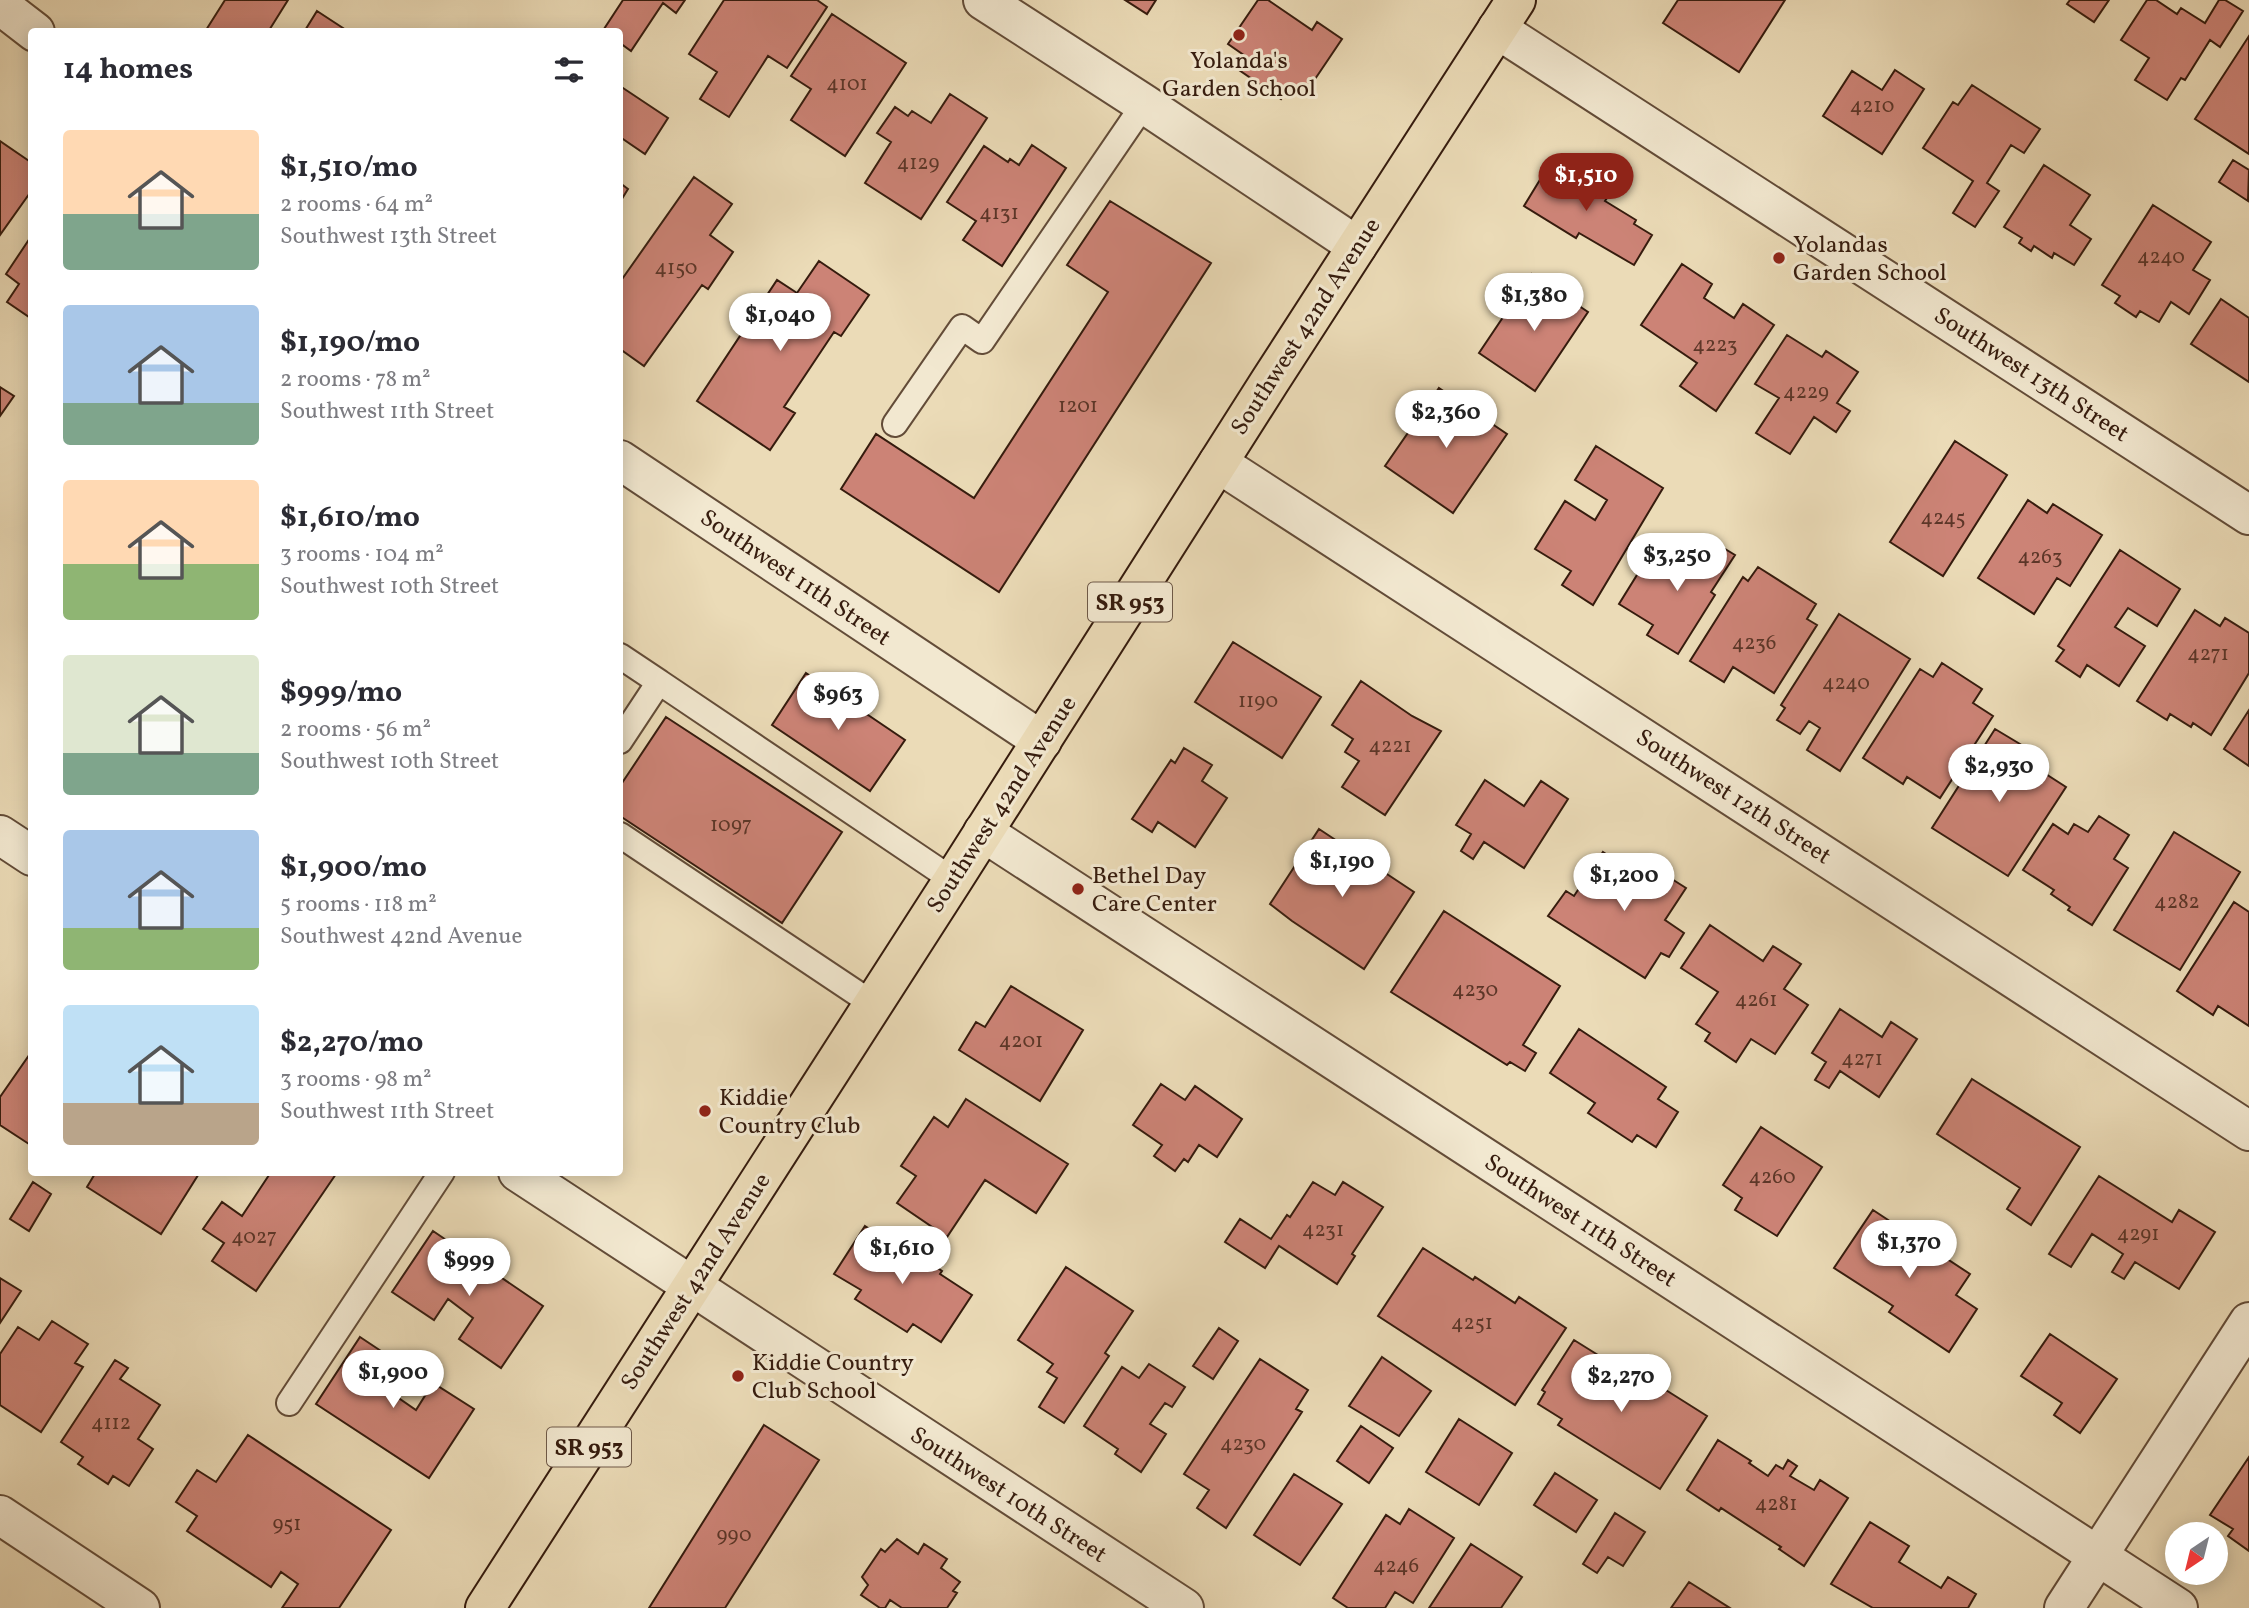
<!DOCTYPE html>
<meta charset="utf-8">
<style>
:root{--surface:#fff;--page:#f7f7f7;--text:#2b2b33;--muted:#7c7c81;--accent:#8f2418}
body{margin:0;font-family:Vollkorn,serif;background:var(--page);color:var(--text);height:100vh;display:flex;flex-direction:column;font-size:26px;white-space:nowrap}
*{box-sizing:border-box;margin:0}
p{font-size:23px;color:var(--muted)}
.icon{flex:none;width:38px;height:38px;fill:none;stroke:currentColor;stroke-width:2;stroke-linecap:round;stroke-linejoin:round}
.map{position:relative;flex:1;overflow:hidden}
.details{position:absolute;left:28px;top:28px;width:595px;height:1148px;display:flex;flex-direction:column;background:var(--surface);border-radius:7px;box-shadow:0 4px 18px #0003}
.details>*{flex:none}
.needle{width:46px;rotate:215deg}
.tools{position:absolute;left:2165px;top:1522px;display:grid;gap:14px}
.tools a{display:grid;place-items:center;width:63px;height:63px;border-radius:50%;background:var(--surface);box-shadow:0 4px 18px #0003;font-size:35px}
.price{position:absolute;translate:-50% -60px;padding:0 16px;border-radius:24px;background:#fff;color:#222;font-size:23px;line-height:46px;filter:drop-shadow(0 2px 4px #0008)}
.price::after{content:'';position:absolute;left:50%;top:42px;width:21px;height:16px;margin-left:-10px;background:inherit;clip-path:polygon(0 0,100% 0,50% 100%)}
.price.active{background:var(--accent);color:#fff}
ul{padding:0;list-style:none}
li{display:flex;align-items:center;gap:21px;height:175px;padding:0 35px}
li span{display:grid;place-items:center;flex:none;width:196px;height:140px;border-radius:7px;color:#555}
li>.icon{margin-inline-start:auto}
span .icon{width:84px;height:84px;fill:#fffc;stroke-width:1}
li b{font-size:30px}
h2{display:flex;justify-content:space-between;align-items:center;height:84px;padding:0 35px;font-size:30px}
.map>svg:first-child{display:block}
</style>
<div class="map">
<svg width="2249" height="1608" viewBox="0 0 2249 1608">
<rect width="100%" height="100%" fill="#ebdbb7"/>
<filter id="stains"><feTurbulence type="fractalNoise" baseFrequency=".00286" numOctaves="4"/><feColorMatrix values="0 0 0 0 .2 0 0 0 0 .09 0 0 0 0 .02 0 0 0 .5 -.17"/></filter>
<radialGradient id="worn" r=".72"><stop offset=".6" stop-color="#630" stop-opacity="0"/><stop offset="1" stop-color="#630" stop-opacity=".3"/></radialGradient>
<path fill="#cc8376" stroke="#361c0e" stroke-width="2" d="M225,0h63l-20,32h-60l-2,-2z
M623,0h62l-9,13 -13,-10 -32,48 -11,-8v-11h-18z
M724,0h93l10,7 -40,61 -19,-12 -39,61 -29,-18 17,-27 -28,-18z
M1125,0h31l-9,14z
M1258,0h10l44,30 5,-8 25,17 -37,55 -14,-9 -10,14 -42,-29 9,-12 -20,-14z
M1678,0h107l-46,72 -76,-49z
M2070,0h39l-15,22 -27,-18z
M2147,0h9l21,14 4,-6 24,15 14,-23h6l18,11 -23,36 -10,-7 -25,40 -4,-2 -14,22 -32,-20 14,-22 -28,-18z
M317,11l32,21h-45z
M832,14l74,49 -61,93 -54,-36 20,-31 -20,-13z
M2249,36v118l-54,-35z
M1895,70l29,19 -42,65 -59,-38 29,-45 30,19z
M1972,85l68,44 -16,24 -13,-8 -24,38 12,8 -24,36 -22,-14 20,-32 -50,-33 30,-46 5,3z
M620,86l48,32 -23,36 -25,-17z
M950,94l37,24 -66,101 -56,-36 26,-41 -14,-9 18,-26 13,9 4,-5 19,12z
M0,141l32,22v27l-32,45z
M1032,145l34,23 -64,98 -39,-26 13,-19 -29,-19 37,-56 24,16 2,-3 9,6z
M1552,160l28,16 -5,9 13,7 4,-7 17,10 -4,6 31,19 -2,4 18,11 -18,30 -55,-32 -3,5 -52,-32z
M2233,160l16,10 -1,31 -29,-19z
M2044,165l46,30 -20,30 21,14 -17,26 -20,-12 -2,5 -18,-12 -3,5 -12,-8 3,-5 -18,-11z
M694,177l38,27 -22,31 23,17 -25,37 -6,-4 -58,81 -24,-17v-67z
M620,183l8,6 -8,13z
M1110,201l101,62 -212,329 -158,-103 35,-55 98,64 134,-206 -41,-27z
M2153,205l58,37 -18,28 17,10 -21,34 -18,-12 -12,20 -19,-11 -4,6 -21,-14 5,-7 -18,-11z
M32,235v84l-25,-17 12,-18 -13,-10z
M819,261l50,34 -28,41 -7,-4 -50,75 11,6 -25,37 -73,-49 80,-121 20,13z
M1682,264l30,20 -8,14 30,20 9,-14 31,21 -58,86 -36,-25 17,-23 -56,-38z
M1532,274l56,38 -53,79 -56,-38z
M2221,299l28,19v64l-58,-38z
M1787,335l35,22 4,-6 32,21 -21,31 13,8 -14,21 -22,-15 -24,37 -34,-21 23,-35 -24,-14z
M0,387l14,9 -14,20z
M1439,388l68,46 -54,79 -68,-47z
M1955,441l52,34 -64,101 -53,-34z
M1596,446l67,42 -70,117 -31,-20 9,-14 -36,-22 30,-48 30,19 12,-20 -32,-20z
M2028,500l19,13 6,-9 49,31 -32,51 -13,-8 -23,36 -56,-36z
M1702,535l33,20 -24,37 4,3 -37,59 -31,-19 6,-10 -34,-21 31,-50 28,18z
M2120,550l60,39 -23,37 -29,-18 -13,19 30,19 -26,40 -32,-21 -7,12 -24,-16 8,-11 -6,-4z
M1758,567l58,37 -9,15 10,6 -43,68 -41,-26 -9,15 -34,-21 53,-84 5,4z
M2195,610l25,16 5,-8 24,15v40l-38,62 -18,-12 -2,4 -21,-13 -3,6 -30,-19z
M1839,614l71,45 -70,112 -33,-21 13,-22 -11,-7 -9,13 -23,-14 8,-12 -4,-3z
M1233,642l88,55 -39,61 -87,-56z
M1942,663l40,26 -9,14 20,13 -53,82 -33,-21 -4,7 -40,-26 57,-89 13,8z
M806,673l99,67 -35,51 -98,-66z
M1361,681l51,35 29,15 -56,84 -43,-28 17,-26 -14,-9 8,-13 -21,-14z
M2249,710v56l-25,-17z
M666,717l176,115 -60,91 -162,-107v-30z
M1995,729l35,21 -6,10 42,27 -58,89 -76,-48z
M1184,748l28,17 -10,16 25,17 -32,49 -37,-25 -6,10 -20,-13 39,-59 4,3z
M1485,780l39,26 17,-25 27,18 -44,69 -40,-26 -11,17 -12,-8 10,-17 -15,-9z
M2099,816l30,19 -15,24 14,9 -36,57 -24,-15 2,-3 -19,-13 3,-4 -31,-20 30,-46 15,10 6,-10 14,8z
M1319,829l95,63 -50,77 -72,-48 -22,-17z
M2174,832l66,40 -60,98 -66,-40z
M1603,852l40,26 7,-11 4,2 4,-5 11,8 -2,4 19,12 -21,32 19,13 -15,24 -8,-4 -16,25 -97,-62 18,-25 8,5z
M2234,902l15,10v114l-31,-20 -5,9 -36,-24z
M1444,911l116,75 -37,59 13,8 -11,18 -15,-9 -3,3 -116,-73z
M1710,925l53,36 10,-15 28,18 -17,25 24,16 -33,49 -24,-15 -15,23 -31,-21 5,-8 -14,-9 22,-32 -37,-24z
M1011,986l72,44 -43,71 -81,-51 17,-28 9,5z
M1840,1009l42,28 9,-15 26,17 -38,58 -39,-26 -11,17 -14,-8 11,-18 -14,-9z
M1579,1029l87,58 -8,12 20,13 -22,35 -19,-12 -5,7 -44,-29 7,-10 -45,-30z
M32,1051v95l-32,-21v-28z
M1972,1079l108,68 -49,78 -24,-16 13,-21 -83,-54z
M1161,1084l24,16 10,-14 47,33 -25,38 -18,-12 -11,17 -4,-3 -9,12 -21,-15 8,-11 -29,-20z
M966,1099l102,65 -32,49 -51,-33 -38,57 -50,-34 19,-27 -15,-10 33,-49 14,10z
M1761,1127l61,40 -45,69 -42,-26 7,-12 -19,-13z
M96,1172h104l-39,62 -74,-47z
M271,1172l65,2 -80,117 -44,-30 12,-18 -21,-14 19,-27 20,14z
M2099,1176l73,46 7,-12 36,22 -36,57 -44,-27 -11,17 -12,-7 11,-18 -31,-20 -21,33 -22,-13z
M33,1182l18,12 -22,37 -19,-12z
M1313,1182l22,13 8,-13 40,25 -31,47 3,2 -18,28 -58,-38 -14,22 -40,-26 15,-23 31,20 16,-24 3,2z
M1873,1210l97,64 -14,21 21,14 -28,43 -60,-40 4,-6 -59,-38z
M865,1226l33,21 2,-4 12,8 -3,4 18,12 2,-5 13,9 -2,3 32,21 -31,47 -28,-18 -6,8 -52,-33 6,-9 -27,-16z
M433,1231l110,75 -42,62 -42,-29 14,-21 -25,-19 -14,21 -42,-28z
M1423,1248l50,32 2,-3 40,26 4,-6 47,31 -51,77 -137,-89z
M1066,1267l67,44 -28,42 4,3 -45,67 -25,-16 18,-29 -10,-6 6,-8 -35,-24z
M0,1278l21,13 -21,32z
M52,1321l36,23 -13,19 8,4 -42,65 -41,-27v-51l18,-27 21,13z
M1219,1328l19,13 -25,38 -20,-13z
M2050,1334l67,45 -37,54 -26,-18 8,-12 -41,-27z
M360,1337l42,28 -15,25 29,20 17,-27 41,26 -45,69 -113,-74z
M1574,1340l64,40 4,-5 65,41 -47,73 -102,-64 4,-6 -24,-15 7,-12 -3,-2z
M1382,1357l49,34 -32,45 -50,-30z
M1260,1359l48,31 -12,19 6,3 -76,116 -29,-20 12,-18 -25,-16z
M115,1360l13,8 -8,11 40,26 -22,34 15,10 -24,37 -16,-10 -5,8 -30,-20 5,-7 -22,-15z
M1149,1364l36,23 -13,20 -7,-4 -15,21 16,10 -25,38 -26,-18 3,-5 -34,-23 38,-59 17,11z
M1459,1419l53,34 -33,52 -53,-33z
M764,1425l55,35 -94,148h-76z
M1361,1426l32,22 -24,35 -32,-22z
M248,1435l143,95 -52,78h-57l16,-24 -17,-12 -10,15 -84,-56 10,-15 -21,-14 21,-32 19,12z
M1718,1440l33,21 -2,2 19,13 8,-11 7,4 5,-9 9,6 -7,10 24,14 6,-10 28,18 -44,68 -25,-17 2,-2 -60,-39 -2,3 -32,-21z
M2249,1457v94l-21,-15 5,-7 -23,-14z
M1555,1473l42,27 -21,32 -42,-27z
M1294,1474l48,30 -42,61 -46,-30z
M1409,1509l45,29 -41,65 -18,-11 -10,16h-37l-15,-10 53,-83 14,9z
M1615,1513l30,19 -22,34 -15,-9 -11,16 -14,-9z
M1870,1522l39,24 -10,16 42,26 7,-11 28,17 -8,14h-95l-42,-24z
M897,1539l21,15 6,-10 23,15 -6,9 19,14 -7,9 4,2 -10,15h-45l-12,-8 -5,8h-5l-19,-13 7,-10 -6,-8 19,-28 4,3z
M1471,1544l51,33 -21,31h-72z
M1689,1582l41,26h-59z"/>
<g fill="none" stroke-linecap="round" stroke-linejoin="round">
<defs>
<path id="lane" d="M895,424l67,-97 20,14 162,-237
M620,656l39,26
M620,741l39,-59 294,198
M620,835l253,169
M289,1403l153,-231"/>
<path id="street" d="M983,0l161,104 213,142
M0,5l35,27
M1497,29l752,486
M620,460l422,281
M1218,463l1031,668
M983,832l1195,776
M0,835l32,21
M518,1172l666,436
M0,1515l140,93
M2064,1608l185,-286"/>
<path id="primary" d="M485,1608l468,-728 317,-499 246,-381"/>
</defs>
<use href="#lane" stroke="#634c38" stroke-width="28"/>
<use href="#street" stroke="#634c38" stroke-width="42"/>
<use href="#primary" stroke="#361c0e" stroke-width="42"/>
<use href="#lane" stroke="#f2e8d0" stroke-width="24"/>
<use href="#street" stroke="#f2e8d0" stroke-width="38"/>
<use href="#primary" stroke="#ebdbb7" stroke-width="38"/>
</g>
<g fill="#8f2418" stroke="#f2e8d0" stroke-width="2.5">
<circle cx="1239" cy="35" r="7"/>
<circle cx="1779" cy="258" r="7"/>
<circle cx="1078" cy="889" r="7"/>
<circle cx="705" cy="1111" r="7"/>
<circle cx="738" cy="1376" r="7"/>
</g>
<g text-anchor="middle" stroke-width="6" stroke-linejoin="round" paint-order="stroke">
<g font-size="21" fill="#5c3628">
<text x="847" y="90">4101</text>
<text x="1872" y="112">4210</text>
<text x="918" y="169">4129</text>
<text x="999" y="219">4131</text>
<text x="2161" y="263">4240</text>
<text x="676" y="274">4150</text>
<text x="1715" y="351">4223</text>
<text x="1806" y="398">4229</text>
<text x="1078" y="412">1201</text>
<text x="1943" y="524">4245</text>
<text x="2040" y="563">4263</text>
<text x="1754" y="649">4236</text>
<text x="2208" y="660">4271</text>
<text x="1846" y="689">4240</text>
<text x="1258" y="707">1190</text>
<text x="1390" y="752">4221</text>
<text x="731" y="831">1097</text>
<text x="2177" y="908">4282</text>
<text x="1475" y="996">4230</text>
<text x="1756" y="1006">4261</text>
<text x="1021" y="1047">4201</text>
<text x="1862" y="1065">4271</text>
<text x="1772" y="1183">4260</text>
<text x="1323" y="1236">4231</text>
<text x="2138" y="1240">4291</text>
<text x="254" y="1243">4027</text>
<text x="1472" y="1329">4251</text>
<text x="111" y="1429">4112</text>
<text x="1243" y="1450">4230</text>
<text x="1776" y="1510">4281</text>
<text x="287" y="1530">951</text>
<text x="734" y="1541">990</text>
<text x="1396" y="1572">4246</text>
</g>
<g fill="#f2e8d0" stroke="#6e5948" stroke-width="2">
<rect x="1088" y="582.5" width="84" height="39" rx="5"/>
<rect x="547" y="1427.5" width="84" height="39" rx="5"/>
</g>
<g font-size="23" font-weight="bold" fill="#361c0e">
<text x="1130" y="610">SR 953</text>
<text x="589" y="1455">SR 953</text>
</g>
<g font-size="24" fill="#361c0e" stroke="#f2e8d0" text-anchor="start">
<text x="1239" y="68" text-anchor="middle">Yolanda's<tspan x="1239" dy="28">Garden School</tspan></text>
<text x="1793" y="252">Yolandas<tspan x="1793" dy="28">Garden School</tspan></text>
<text x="1092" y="883">Bethel Day<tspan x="1092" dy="28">Care Center</tspan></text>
<text x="719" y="1105">Kiddie<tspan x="719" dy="28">Country Club</tspan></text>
<text x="752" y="1370">Kiddie Country<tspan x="752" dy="28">Club School</tspan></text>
</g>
<g font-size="24" fill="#361c0e" stroke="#f2e8d0">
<text transform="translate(1305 326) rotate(-57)" y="8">Southwest 42nd Avenue</text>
<text transform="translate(2032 374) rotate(33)" y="8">Southwest 13th Street</text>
<text transform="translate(796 577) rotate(34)" y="8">Southwest 11th Street</text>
<text transform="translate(1734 796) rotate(33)" y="8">Southwest 12th Street</text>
<text transform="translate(1001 804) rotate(-57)" y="8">Southwest 42nd Avenue</text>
<text transform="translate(1581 1220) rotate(33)" y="8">Southwest 11th Street</text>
<text transform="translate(695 1281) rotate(-57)" y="8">Southwest 42nd Avenue</text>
<text transform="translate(1009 1494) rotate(33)" y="8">Southwest 10th Street</text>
</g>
</g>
<rect width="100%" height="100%" filter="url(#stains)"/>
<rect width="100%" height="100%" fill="url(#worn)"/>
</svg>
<div class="tools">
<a><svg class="needle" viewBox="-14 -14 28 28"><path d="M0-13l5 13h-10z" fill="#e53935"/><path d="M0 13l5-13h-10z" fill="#7c7c81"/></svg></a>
</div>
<b class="price active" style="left:1586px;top:213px">$1,510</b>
<b class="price" style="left:1534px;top:333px">$1,380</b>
<b class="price" style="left:780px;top:353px">$1,040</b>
<b class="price" style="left:1446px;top:450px">$2,360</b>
<b class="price" style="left:1677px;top:593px">$3,250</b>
<b class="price" style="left:838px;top:732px">$963</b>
<b class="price" style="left:1999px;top:804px">$2,930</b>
<b class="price" style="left:1342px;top:899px">$1,190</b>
<b class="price" style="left:1624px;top:913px">$1,200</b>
<b class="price" style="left:1909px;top:1280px">$1,370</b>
<b class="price" style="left:902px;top:1286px">$1,610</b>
<b class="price" style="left:469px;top:1298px">$999</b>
<b class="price" style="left:393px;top:1410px">$1,900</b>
<b class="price" style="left:1621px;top:1414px">$2,270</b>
<section class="details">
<h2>14 homes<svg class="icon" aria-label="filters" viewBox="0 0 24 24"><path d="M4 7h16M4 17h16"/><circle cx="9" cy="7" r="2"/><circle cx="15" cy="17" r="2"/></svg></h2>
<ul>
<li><span style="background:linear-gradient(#ffd9b3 60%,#7fa58c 0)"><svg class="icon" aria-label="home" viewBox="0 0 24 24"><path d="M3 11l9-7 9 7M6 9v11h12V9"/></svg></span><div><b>$1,510/mo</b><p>2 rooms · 64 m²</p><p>Southwest 13th Street</p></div></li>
<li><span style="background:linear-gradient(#a9c7e8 70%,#7fa58c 0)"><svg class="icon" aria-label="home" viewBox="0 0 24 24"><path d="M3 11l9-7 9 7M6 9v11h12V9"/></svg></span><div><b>$1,190/mo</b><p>2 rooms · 78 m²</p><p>Southwest 11th Street</p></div></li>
<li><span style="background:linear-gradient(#ffd9b3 60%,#8fb573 0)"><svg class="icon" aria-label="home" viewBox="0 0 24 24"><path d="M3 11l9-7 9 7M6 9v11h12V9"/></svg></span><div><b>$1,610/mo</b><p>3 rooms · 104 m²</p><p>Southwest 10th Street</p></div></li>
<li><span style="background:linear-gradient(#dfe7d0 70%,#7fa58c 0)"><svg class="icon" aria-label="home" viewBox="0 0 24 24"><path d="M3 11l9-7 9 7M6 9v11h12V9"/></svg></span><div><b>$999/mo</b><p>2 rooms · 56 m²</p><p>Southwest 10th Street</p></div></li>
<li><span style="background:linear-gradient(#a9c7e8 70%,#8fb573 0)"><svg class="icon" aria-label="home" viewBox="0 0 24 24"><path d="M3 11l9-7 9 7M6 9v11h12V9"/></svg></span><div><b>$1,900/mo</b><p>5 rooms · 118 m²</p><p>Southwest 42nd Avenue</p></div></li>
<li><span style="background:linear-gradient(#bfe0f5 70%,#b9a48a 0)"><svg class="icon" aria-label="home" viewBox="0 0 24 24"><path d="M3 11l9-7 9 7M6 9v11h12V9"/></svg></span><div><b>$2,270/mo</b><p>3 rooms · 98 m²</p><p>Southwest 11th Street</p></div></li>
</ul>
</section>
</div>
